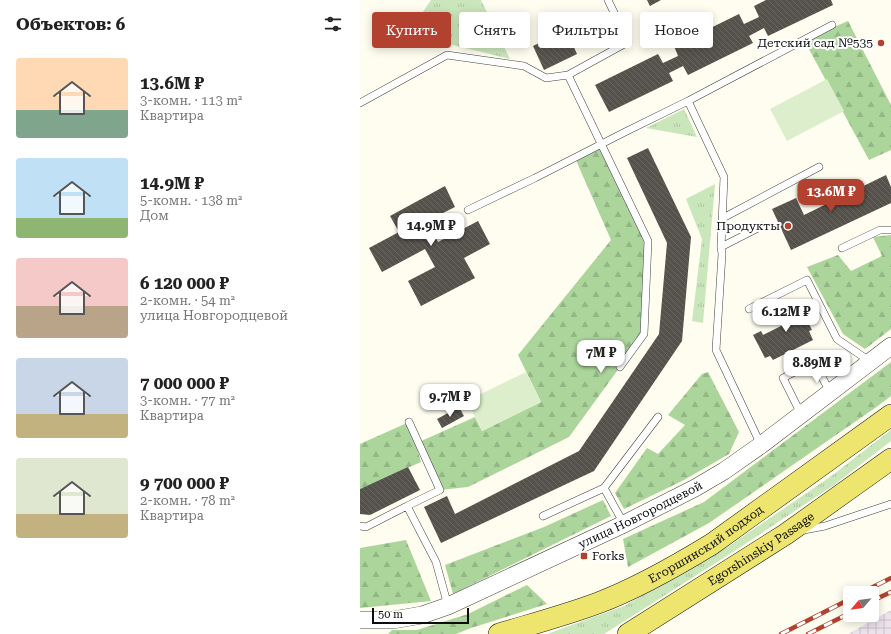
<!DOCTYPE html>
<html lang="ru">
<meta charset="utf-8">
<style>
:root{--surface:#fff;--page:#f2f2f2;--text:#222;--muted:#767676;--accent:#b34130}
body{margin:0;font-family:"Roboto Serif",serif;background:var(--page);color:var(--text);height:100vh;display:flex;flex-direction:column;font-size:15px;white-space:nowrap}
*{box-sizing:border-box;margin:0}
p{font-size:13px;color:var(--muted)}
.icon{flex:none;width:22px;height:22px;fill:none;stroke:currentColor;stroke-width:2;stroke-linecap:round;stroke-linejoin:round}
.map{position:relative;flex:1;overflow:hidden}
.drawer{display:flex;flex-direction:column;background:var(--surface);width:360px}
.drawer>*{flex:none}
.hud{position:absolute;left:12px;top:12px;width:380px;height:36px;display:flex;gap:8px}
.needle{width:26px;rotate:242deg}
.fabs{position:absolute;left:483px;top:586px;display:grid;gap:8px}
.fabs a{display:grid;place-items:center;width:36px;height:36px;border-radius:4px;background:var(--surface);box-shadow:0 2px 10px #0003;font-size:20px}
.scale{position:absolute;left:12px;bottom:10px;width:97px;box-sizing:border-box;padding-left:4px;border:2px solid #0d0d0d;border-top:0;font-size:11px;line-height:14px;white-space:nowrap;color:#0d0d0d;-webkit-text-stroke:3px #fff;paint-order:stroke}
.price{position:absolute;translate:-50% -34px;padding:0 9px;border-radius:8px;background:#fff;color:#222;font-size:13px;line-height:26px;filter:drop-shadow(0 1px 2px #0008)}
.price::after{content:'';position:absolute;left:50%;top:24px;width:12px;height:9px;margin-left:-6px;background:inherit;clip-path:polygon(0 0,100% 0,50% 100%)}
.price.on{background:var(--accent);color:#fff}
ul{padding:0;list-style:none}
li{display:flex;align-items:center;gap:12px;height:100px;padding:0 16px}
li span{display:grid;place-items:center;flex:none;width:112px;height:80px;border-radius:4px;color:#555}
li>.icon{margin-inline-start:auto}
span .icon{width:48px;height:48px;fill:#fffc;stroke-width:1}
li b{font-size:17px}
h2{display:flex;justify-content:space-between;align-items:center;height:48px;padding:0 16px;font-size:17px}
.chip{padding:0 14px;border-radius:4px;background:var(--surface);box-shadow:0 2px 10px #0003;font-size:14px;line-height:36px}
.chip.on{background:var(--accent);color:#fff}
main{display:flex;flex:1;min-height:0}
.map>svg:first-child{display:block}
</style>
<main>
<section class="drawer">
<h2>Объектов: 6<svg class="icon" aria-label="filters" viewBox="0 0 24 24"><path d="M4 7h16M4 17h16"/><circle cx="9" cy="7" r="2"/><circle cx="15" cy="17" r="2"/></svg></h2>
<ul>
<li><span style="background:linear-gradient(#ffd9b3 65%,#7fa58c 0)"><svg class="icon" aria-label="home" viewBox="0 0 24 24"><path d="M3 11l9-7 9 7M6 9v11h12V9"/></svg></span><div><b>13.6M ₽</b><p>3-комн. · 113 m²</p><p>Квартира</p></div></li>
<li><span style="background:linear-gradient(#bfe0f5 75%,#8fb573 0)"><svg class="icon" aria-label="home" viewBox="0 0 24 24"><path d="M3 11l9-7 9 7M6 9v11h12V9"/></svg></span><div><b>14.9M ₽</b><p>5-комн. · 138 m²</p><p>Дом</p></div></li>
<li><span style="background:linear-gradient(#f6c9c9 60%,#b9a48a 0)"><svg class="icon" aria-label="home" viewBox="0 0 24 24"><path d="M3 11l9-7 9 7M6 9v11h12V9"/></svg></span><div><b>6 120 000 ₽</b><p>2-комн. · 54 m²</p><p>улица Новгородцевой</p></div></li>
<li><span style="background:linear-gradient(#c9d6e8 70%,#c2b280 0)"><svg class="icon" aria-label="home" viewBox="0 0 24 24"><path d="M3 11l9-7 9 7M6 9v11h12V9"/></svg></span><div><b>7 000 000 ₽</b><p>3-комн. · 77 m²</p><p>Квартира</p></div></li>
<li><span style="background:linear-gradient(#dfe7d0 70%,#c2b280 0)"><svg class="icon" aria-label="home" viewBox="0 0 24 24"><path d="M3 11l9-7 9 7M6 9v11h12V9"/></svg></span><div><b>9 700 000 ₽</b><p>2-комн. · 78 m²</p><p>Квартира</p></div></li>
</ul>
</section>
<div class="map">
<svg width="531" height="634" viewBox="0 0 531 634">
<defs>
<pattern id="industrial-grid" width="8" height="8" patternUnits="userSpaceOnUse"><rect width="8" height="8" fill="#ebe2eb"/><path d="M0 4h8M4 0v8" fill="none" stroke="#c8c1c8"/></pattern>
<pattern id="grass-tufts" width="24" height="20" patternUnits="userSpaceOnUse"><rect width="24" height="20" fill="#cae6bb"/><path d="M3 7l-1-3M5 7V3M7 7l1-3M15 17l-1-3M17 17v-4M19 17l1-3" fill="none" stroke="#acc4a0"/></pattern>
<pattern id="forest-firs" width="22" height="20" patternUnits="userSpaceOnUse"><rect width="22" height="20" fill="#acd59c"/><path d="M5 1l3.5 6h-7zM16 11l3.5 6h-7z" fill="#93b685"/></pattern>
<pattern id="building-back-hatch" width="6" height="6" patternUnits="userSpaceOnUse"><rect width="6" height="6" fill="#55514b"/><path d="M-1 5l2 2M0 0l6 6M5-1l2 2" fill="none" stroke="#686560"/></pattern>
</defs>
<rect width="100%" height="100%" fill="#fefdef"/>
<path fill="url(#industrial-grid)" d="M531,610v24h-43z"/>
<path fill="url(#grass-tufts)" d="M71,0h50l29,59 -102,-25z
M324,109l13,28 -51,-9z
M355,184l-12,139 -11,-2 10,-82 -16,-40z
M531,430v11l-57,44 -98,65 -132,84h-57l77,-28 105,-60 101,-69z"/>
<path fill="url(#forest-firs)" d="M488,21l43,84v45l-22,10 -65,-120z
M242,144l46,97 -4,93 -75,103 -101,50 -28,3 -21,-48 56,-25 7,14 59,-29 -23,-47 93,-115 -36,-82z
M531,235v94l-26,20 -22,-15 -36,-67 31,-12 13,16 31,-15 -9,-19z
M531,362v34l-16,12 -166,115 -81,44 -5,-28 81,-37z
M348,372l31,60 -10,22 -45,26 -60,29 -9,-16 32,-45 11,6 27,-29 -17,-10 34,-41z
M49,422l12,40 -61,27v-45z
M243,500l8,16 -158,78 -8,-29 99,-38z
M46,540l25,61 -71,7v-60z
M167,585l20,19 -76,24 -15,6h-68l4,-4h25l51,-16z"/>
<path fill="#dceecc" d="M467,79l17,32 -57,30 -17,-32z
M166,372l15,30 -59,29 -15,-30z"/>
<path fill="url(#building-back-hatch)" d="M287,0h14l-11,6z
M406,0h65l2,5 -65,31 -4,-8 -15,8 4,7 -65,32 -5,-9 -14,7 4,8 -64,31 -14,-27 63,-31 5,9 15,-7 -4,-10 65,-32 5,10 15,-7 -5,-11z
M206,30l11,24 -33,16 -11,-24z
M288,148l43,89 -9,104 -88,130 -153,72 -17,-36 23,-11 8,18 124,-63 80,-117 8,-91 -40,-85z
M526,175l5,12v16l-100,47 -19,-41 24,-11 8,17z
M85,186l10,21 -28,14 11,21 40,-21 12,23 -26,14 11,20 -54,28 -13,-25 27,-14 -10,-18 -43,23 -13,-24 30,-16 -9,-16z
M436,299l16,31 -3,1 4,9 -40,20 -3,-4 -5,2 -12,-23 8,-4 2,4 26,-13 -2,-5 -7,3 -5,-11z
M99,407l5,9 -22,12 -5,-9z
M48,467l12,23 -50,25 -10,-1v-25z"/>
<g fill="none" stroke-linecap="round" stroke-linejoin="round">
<defs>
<path id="service" d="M248,0l20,42 -60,33 80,166 -4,93 -24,33
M0,103l87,-48 77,11 22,12 22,-3
M108,210l67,-32 90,-46 63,-31
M363,218l96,-51
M361,247l41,-21
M482,248l38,-18h11
M389,309l58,-29 30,59 34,23
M441,414l-18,-36 31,-16 16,30
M49,422l31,68 -33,16 29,56 12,44
M401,445l-45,-95 6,-96 -1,-7 3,-70 -36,-76 144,-76
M244,488l54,-71
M183,516l61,-28 20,36
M0,526l6,1 41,-21
M444,530l21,-4 66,-22"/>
<g id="tertiary">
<path id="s1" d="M0,620h33l29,-5 26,-9 176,-82 71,-36 29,-17 37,-26 130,-99"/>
</g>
<g id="primary">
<path id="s2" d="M139,634c33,-10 67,-19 99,-31 40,-15 78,-37 114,-59l179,-129"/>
<path id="s3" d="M268,634l158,-100 105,-75"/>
</g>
</defs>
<use href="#service" stroke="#404040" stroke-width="8"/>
<use href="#tertiary" stroke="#404040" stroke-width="18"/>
<use href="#primary" stroke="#1e1e1e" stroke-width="22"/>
<use href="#service" stroke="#fff" stroke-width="7"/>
<use href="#tertiary" stroke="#fff" stroke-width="17"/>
<use href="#primary" stroke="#eee56f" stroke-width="21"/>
<defs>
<path id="rail" d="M501,593l30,-15
M512,601l19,-9
M421,634l69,-35
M448,634l42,-21"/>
</defs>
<use href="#rail" stroke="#b34130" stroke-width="4.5"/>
<use href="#rail" stroke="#fff" stroke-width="3" stroke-dasharray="9" stroke-linecap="butt"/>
</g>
<g fill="#b34130" stroke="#fff" stroke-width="1.5">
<circle cx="521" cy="43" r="4"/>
<circle cx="428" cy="226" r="4"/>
<rect x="220" y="552" width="8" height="8" rx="2"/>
</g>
<g text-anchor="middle" stroke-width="4" stroke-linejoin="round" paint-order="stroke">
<g font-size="12" fill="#0d0d0d" stroke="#fff" text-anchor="end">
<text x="513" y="47">Детский сад №535</text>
<text x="420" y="230">Продукты</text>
<text x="232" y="560" text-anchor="start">Forks</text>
</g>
<g font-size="12" fill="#0d0d0d" stroke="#fff">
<text dy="4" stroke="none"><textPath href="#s1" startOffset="303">улица Новгородцевой</textPath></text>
<text dy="4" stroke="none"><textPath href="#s2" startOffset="227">Егоршинский подход</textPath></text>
<text dy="4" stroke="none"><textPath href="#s3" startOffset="158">Egorshinskiy Passage</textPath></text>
</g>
</g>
</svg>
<div class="fabs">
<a><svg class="needle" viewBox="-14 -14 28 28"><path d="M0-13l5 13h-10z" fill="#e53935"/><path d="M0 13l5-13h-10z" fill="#767676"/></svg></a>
</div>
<div class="scale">50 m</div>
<b class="price on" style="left:471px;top:213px">13.6M ₽</b>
<b class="price" style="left:71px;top:247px">14.9M ₽</b>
<b class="price" style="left:426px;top:333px">6.12M ₽</b>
<b class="price" style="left:241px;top:374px">7M ₽</b>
<b class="price" style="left:457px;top:384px">8.89M ₽</b>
<b class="price" style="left:90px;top:418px">9.7M ₽</b>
<div class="hud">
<a class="chip on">Купить</a>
<a class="chip">Снять</a>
<a class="chip">Фильтры</a>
<a class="chip">Новое</a>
</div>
</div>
</main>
